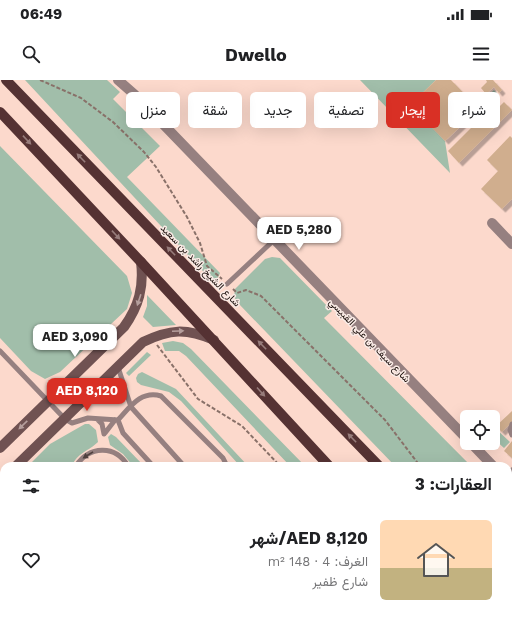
<!DOCTYPE html>
<html lang="ar">
<meta charset="utf-8">
<style>
:root{--surface:#fff;--page:#f6f6f6;--text:#202124;--muted:#757577;--line:#e0e0e0;--accent:#d93025}
body{margin:0;font-family:"Work Sans",Vazirmatn,sans-serif;background:var(--page);color:var(--text);direction:rtl;height:100vh;display:flex;flex-direction:column;font-size:15px;white-space:nowrap}
*{box-sizing:border-box;margin:0}
p{font-size:13px;color:var(--muted)}
.icon{flex:none;width:22px;height:22px;fill:none;stroke:currentColor;stroke-width:2;stroke-linecap:round;stroke-linejoin:round}
.map{position:relative;flex:1;overflow:hidden;direction:ltr}
.panel{position:absolute;left:0px;top:382px;width:512px;height:156px;display:flex;flex-direction:column;background:var(--surface);border-radius:12px 12px 0 0;box-shadow:0 4px 16px #0002;direction:rtl}
.panel>*{flex:none}
.hud{position:absolute;left:12px;top:12px;width:488px;height:36px;direction:rtl;display:flex;gap:8px}
.buttons{position:absolute;left:460px;top:330px;display:grid;gap:8px}
.buttons a{display:grid;place-items:center;width:40px;height:40px;border-radius:6px;background:var(--surface);box-shadow:0 4px 16px #0002;font-size:20px}
.price{position:absolute;translate:-50% -34px;padding:0 9px;border-radius:8px;background:#fff;color:#222;font-size:13px;line-height:26px;filter:drop-shadow(0 1px 2px #0008)}
.price::after{content:'';position:absolute;left:50%;top:24px;width:12px;height:9px;margin-left:-6px;background:inherit;clip-path:polygon(0 0,100% 0,50% 100%)}
.price.current{background:var(--accent);color:#fff}
ul{padding:0;list-style:none}
li{display:flex;align-items:center;gap:12px;height:100px;padding:0 20px}
li+li{border-top:1px solid var(--line)}
li span{display:grid;place-items:center;flex:none;width:112px;height:80px;border-radius:6px;color:#555}
li>.icon{margin-inline-start:auto}
span .icon{width:48px;height:48px;fill:#fffc;stroke-width:1}
li b{font-size:17px}
h2{display:flex;justify-content:space-between;align-items:center;height:48px;padding:0 20px;font-size:17px}
.pill{padding:0 14px;border-radius:6px;background:var(--surface);box-shadow:0 4px 16px #0002;font-size:14px;line-height:36px}
.pill.current{background:var(--accent);color:#fff}
.status{display:flex;justify-content:space-between;align-items:center;height:28px;padding:0 20px;background:var(--surface);direction:ltr}
.status svg{height:11px;fill:currentColor}
header{display:flex;justify-content:space-between;align-items:center;height:52px;padding:0 20px;background:var(--surface);font-size:18px;font-weight:700}
.map>svg:first-child{display:block}
</style>
<div class="status"><b>06:49</b><svg viewBox="0 0 49 12"><path d="M0 12V9h3v3zM5 12V6h3v6zM10 12V3h3v9zM15 12V0h3v12zM26 1h20v11H26zM47 4h2v5h-2z"/></svg></div>
<header><svg class="icon" aria-label="menu" viewBox="0 0 24 24"><path d="M4 6h16M4 12h16M4 18h16"/></svg>Dwello<svg class="icon" aria-label="search" viewBox="0 0 24 24"><circle cx="10" cy="10" r="6"/><path d="M15 15l6 6"/></svg></header>
<div class="map">
<svg width="512" height="538" viewBox="0 0 512 538">
<defs>
<filter id="shadow"><feDropShadow dx="3.5" dy="3.5" stdDeviation="0" flood-color="#0004"/></filter>
</defs>
<rect width="100%" height="100%" fill="#fcd9cc"/>
<path fill="#a1beaa" d="M25,0h82l13,12 -7,7 47,47 -33,31 93,96 -5,11z
M360,0h76l-26,25 35,36 5,32z
M494,10l3,3 -11,12 -4,-4z
M0,66l127,130 5,17 -5,16 -67,63 -15,7 -14,-8 -31,-33z
M272,177l8,1 52,53 -8,7 147,148h-76l-156,-162 -5,-7 1,-8 30,-30z
M147,215l29,30 -23,2 -10,-10 4,-11z
M173,261l10,2 8,6 114,117h-15l-104,-110 -7,-5h-14l-3,-8z
M147,272l4,3 -22,21 -3,-3z
M142,292l34,17 72,77h-8l-59,-65 -12,-9 -28,-7 -4,-3 -1,-4 2,-4z
M85,344h4l7,6 2,12c-9,9 -21,11 -26,24h-44l22,-22z
M495,348l15,14 -6,6 -11,-10v-8z
M111,354l5,3 28,29h-11l-10,-12 -13,-9 -2,-8z
M508,423l4,4v80l-4,-4z
M439,534h14l4,4h-18z"/>
<path fill="#d0ae8e" filter="url(#shadow)" d="M436,0h15l28,29 -34,32 -35,-36z
M486,0h7l9,10 -3,3 -5,-6 -8,7 -5,-6 6,-6z
M504,22l8,8 -53,53 -11,-12 30,-30 4,3z
M510,56l2,2v61l-10,10 -21,-20 17,-18 -11,-11z
M512,331v11l-10,10 -6,-6z
M512,361v17l-8,-7z
M0,488l4,6v20l-4,4z
M36,534h41v1l-40,3z
M96,534h67l-1,4h-59l-7,-2z"/>
<g fill="none" stroke-linecap="round" stroke-linejoin="round">
<path stroke="#897169" stroke-width="2" stroke-dasharray="4 2" stroke-linecap="butt" d="M40,0l41,18 32,24 31,30 12,15 31,50 13,26 7,23 15,13
M233,209l4,4 9,-3 15,6 124,124 35,46
M157,265l41,54 44,27 38,40
M508,476l4,5"/>
<path stroke="#968080" stroke-width="5" d="M227,204l47,-44
M0,271l65,68 7,4 16,-5 30,2c12,-13 23,-30 43,-24l62,62 4,8
M118,287l13,40 53,59
M97,339l5,5 2,10
M118,340l5,13 30,33
M512,344l-2,6 2,5
M105,353l10,-13
M76,386c13,-20 39,-22 52,0
M508,394l4,-4
M0,427l4,2
M205,534v4
M279,534l4,4
M318,534l4,4
M356,534l1,4
M174,538l2,-4"/>
<path stroke="#968080" stroke-width="10" d="M118,0l16,14 333,345
M492,143l20,21
M471,363l22,23
M508,401l4,4
M429,538l2,-4"/>
<path stroke="#705252" stroke-width="10" d="M0,368l124,-121c15,-21 20,-40 17,-65
M16,386l127,-124c27,-13 43,-14 71,-2
M0,402l4,-4"/>
<path stroke="#553233" stroke-width="10" d="M6,0l373,386
M0,32l141,150 188,204
M508,519l4,4
M474,534l4,4"/>
</g>
<defs><path id="oneway-solid" d="M-6-.8H1V-3.2L6.5 0L1 3.2V.8H-6Z"/></defs>
<g fill="#977c7b">
<use href="#oneway-solid" transform="translate(27 60) rotate(47)"/>
<use href="#oneway-solid" transform="translate(81 78) rotate(-134)"/>
<use href="#oneway-solid" transform="translate(116 155) rotate(47)"/>
<use href="#oneway-solid" transform="translate(171 171) rotate(-134)"/>
<use href="#oneway-solid" transform="translate(262 265) rotate(-134)"/>
<use href="#oneway-solid" transform="translate(261 312) rotate(48)"/>
<use href="#oneway-solid" transform="translate(352 358) rotate(-134)"/>
</g>
<g fill="#b59e9c">
<use href="#oneway-solid" transform="translate(139 220) rotate(108)"/>
<use href="#oneway-solid" transform="translate(178 251) rotate(-3)"/>
<use href="#oneway-solid" transform="translate(23 345) rotate(136)"/>
</g>
<use fill="#51413f" href="#oneway-solid" transform="translate(88 375) rotate(148)"/>
<g text-anchor="middle" stroke-width="3" stroke-linejoin="round" paint-order="stroke">
<g font-size="10" fill="#190d09" stroke="#faebe6">
<text transform="translate(201 185) rotate(46)" y="4">شارع الشيخ راشد بن سعيد</text>
<text transform="translate(370 260) rotate(46)" y="4">شارع سيف بن علي القبيسي</text>
</g>
</g>
</svg>
<div class="buttons">
<a><svg class="icon" aria-label="locate" viewBox="0 0 24 24"><circle cx="12" cy="12" r="6"/><path d="M12 2v4M12 18v4M2 12h4M18 12h4"/></svg></a>
</div>
<b class="price" style="left:299px;top:171px">AED 5,280</b>
<b class="price" style="left:75px;top:278px">AED 3,090</b>
<b class="price current" style="left:87px;top:332px">AED 8,120</b>
<div class="hud">
<a class="pill">شراء</a>
<a class="pill current">إيجار</a>
<a class="pill">تصفية</a>
<a class="pill">جديد</a>
<a class="pill">شقة</a>
<a class="pill">منزل</a>
</div>
<section class="panel">
<h2>العقارات: 3<svg class="icon" aria-label="filters" viewBox="0 0 24 24"><path d="M4 7h16M4 17h16"/><circle cx="9" cy="7" r="2"/><circle cx="15" cy="17" r="2"/></svg></h2>
<ul>
<li><span style="background:linear-gradient(#ffd9b3 60%,#c2b280 0)"><svg class="icon" aria-label="home" viewBox="0 0 24 24"><path d="M3 11l9-7 9 7M6 9v11h12V9"/></svg></span><div><b>AED 8,120/شهر</b><p>الغرف: 4 · 148 m²</p><p>شارع ظفير</p></div><svg class="icon" aria-label="heart" viewBox="0 0 24 24"><path d="M12 20l-8-8c-3-5 5-10 8-4 3-6 11-1 8 4z"/></svg></li>
</ul>
</section>
</div>
